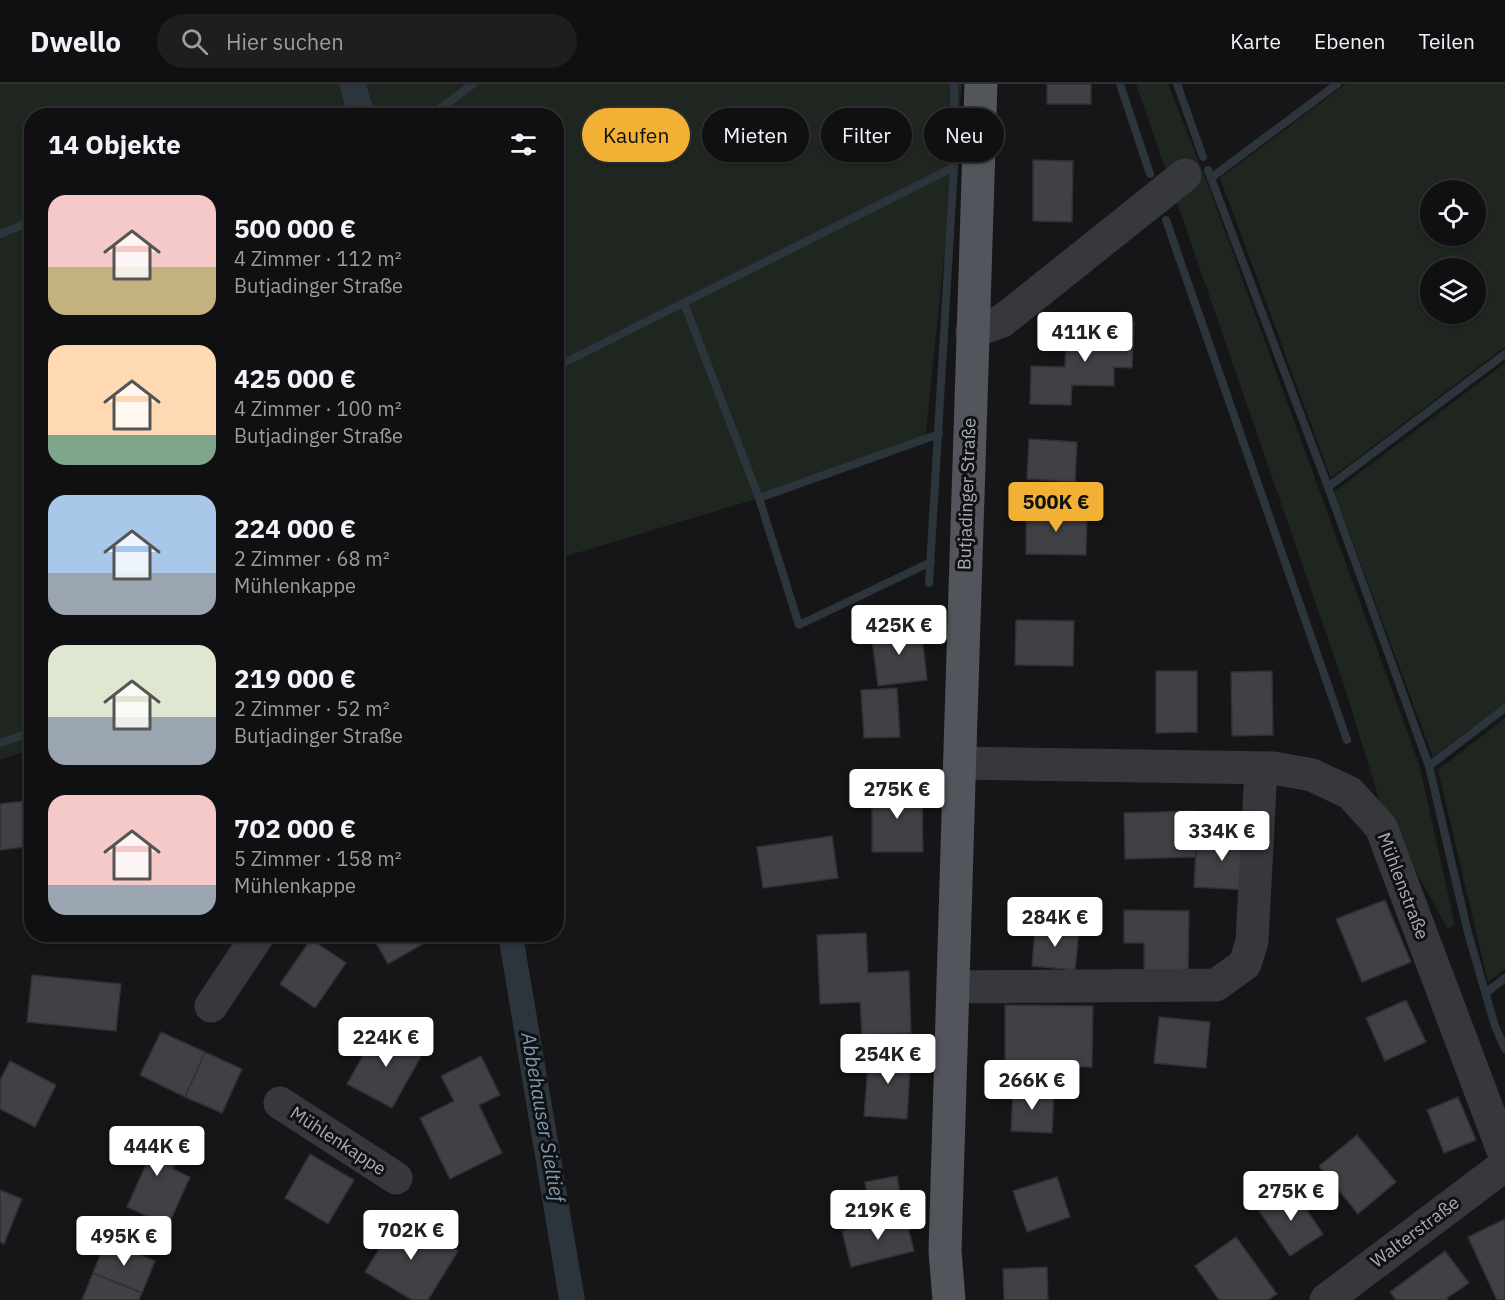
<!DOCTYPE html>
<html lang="de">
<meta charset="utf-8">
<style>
:root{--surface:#101012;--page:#1e1e20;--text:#f1f3f6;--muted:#9c9d9f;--line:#303032;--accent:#f2b134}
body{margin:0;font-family:"IBM Plex Sans",sans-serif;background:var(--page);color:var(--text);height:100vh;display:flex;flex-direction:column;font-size:22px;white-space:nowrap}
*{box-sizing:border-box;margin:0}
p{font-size:20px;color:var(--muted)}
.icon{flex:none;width:33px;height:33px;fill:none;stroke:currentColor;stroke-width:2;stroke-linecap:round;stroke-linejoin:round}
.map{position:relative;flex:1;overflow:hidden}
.details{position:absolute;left:24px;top:24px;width:540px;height:834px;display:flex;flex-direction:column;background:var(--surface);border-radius:24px;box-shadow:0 2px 4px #0004,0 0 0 2px var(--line)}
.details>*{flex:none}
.hud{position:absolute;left:582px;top:24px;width:570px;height:54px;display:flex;gap:12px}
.controls{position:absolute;left:1420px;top:96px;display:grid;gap:12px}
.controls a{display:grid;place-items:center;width:66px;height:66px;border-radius:50%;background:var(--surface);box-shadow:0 2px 4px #0004,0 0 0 2px var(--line);font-size:30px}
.price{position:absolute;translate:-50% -51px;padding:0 14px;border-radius:6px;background:#fff;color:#222;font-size:20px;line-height:39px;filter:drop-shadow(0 2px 3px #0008)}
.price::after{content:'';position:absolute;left:50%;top:36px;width:18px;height:14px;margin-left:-9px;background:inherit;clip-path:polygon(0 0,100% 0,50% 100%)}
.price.active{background:var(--accent);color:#111}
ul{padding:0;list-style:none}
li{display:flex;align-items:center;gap:18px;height:150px;padding:0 24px}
li span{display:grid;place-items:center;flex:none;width:168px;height:120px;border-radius:18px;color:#555}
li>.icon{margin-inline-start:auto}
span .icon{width:72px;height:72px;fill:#fffc;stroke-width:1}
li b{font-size:26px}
h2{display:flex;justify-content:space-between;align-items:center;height:72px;padding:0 24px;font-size:26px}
.pill{padding:0 21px;border-radius:27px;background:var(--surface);box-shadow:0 2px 4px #0004,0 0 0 2px var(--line);font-size:21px;line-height:54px}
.pill.active{background:var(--accent);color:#111}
header{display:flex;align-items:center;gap:36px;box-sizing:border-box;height:84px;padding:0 30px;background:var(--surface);border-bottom:2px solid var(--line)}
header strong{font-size:28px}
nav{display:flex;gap:33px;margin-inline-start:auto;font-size:21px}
.search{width:420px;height:54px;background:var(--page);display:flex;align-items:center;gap:15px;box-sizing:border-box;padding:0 21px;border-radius:33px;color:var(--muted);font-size:22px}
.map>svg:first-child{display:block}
</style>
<header>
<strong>Dwello</strong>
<div class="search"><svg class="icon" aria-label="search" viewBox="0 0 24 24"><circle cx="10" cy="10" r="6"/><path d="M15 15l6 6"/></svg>Hier suchen</div>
<nav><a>Karte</a><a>Ebenen</a><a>Teilen</a></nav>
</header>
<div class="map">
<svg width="1505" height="1216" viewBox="0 0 1505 1216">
<rect width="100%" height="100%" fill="#161618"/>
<path fill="#1e261f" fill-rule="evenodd" d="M0,0h339l8,31 -315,1 -1,633 -31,11z
M366,0h596l-37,357 -166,57 -202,61 -1,-443 -180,-1z
M1136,0h32l40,101 211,579 36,161 -7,4 -64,-114 -39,-127z
M1346,0h159v263l-174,131 -111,-300zM1476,106v46h-45v-46zM1476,184v46h-45v-46z
M1505,279v340l-72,54 -99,-265z
M1505,634v251l-17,13 -50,-212z"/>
<path fill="#2c353c" d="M339,0h27l10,31h-29z
M498,851h25l62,365h-26z"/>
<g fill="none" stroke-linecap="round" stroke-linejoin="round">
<path stroke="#2c353c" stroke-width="8" d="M1120,0l30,90
M1177,0l26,73
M295,32l12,-5
M430,32l43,-32
M1208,86l120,317 101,279 39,167 27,93 10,23
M1211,94l126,-94
M1166,136l181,520
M0,150l32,-13
M684,219l75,195 40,127 132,-63
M556,283l398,-200
M1328,403l177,-133
M759,414l180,-64
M929,499l25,-416v-83
M0,659l32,-11
M1429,682l76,-58
M1486,909l19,-15"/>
</g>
<path fill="#404145" stroke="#303034" stroke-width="1.5" d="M1047,0h44v20h-44z
M1033,76l40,1 -1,61 -39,-1z
M1087,236l47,2 -2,46 -18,-1v19l-42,-1 -1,20 -41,-1 1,-38 34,1 1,-26h20z
M1029,355l48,3 -2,40 -48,-3z
M1026,428l61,1 -1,42 -60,-1z
M1016,536l58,1 -1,45 -58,-1z
M921,542l6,54 -49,6 -7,-54z
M1156,587h41v61l-41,1z
M1272,587l1,64 -41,1 -1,-64z
M897,604l3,49 -36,1 -3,-48z
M872,704h50l1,64h-51z
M32,716v46l-32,4v-46z
M1194,727l3,23 -1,23 -71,2 -1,-46z
M1197,750l53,3 -3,53 -53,-3z
M832,752l6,42 -75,10 -6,-41z
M1385,816l26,62 -49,20 -26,-63z
M1124,826l65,1 -1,69 -44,-1v-36h-20z
M1035,843l44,4 -4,39 -43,-4z
M866,849l2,40 41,-2 2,62 -49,2 -2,-33 -40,2 -3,-69z
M197,850h17l-5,8z
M371,850h63l1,3 -47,27z
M311,855l35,24 -31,45 -35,-24z
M32,891l89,9 -5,47 -89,-9z
M1406,916l20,42 -41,19 -19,-43z
M1005,921l88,1 -1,61 -87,-1z
M1159,933l51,5 -4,46 -52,-5z
M379,943l45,24 -32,57 -45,-24z
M161,948l44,20 -20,45 -45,-22z
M869,967l42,4 -4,64 -43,-3z
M205,968l37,17 -20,44 -37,-16z
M481,972l19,39 -21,10 23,48 -52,26 -30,-61 34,-17 -13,-25z
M10,977l46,24 -21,42 -35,-18v-29z
M1013,1005l41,2 -2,42 -41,-2z
M1458,1013l18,43 -32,13 -17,-43z
M136,1043l47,20 -10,22 17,8 -22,49 -41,-19 22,-49 -23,-10z
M1357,1051l39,47 -38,32 -39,-48z
M310,1070l44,26 -26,44 -43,-26z
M897,1092l5,29 -32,6 -5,-29z
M1057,1093l13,40 -43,15 -14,-41z
M1292,1104l31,46 -33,22 -31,-45z
M0,1106l22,9 -18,45 -4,-2z
M905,1131l9,36 -63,16 -9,-36z
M399,1132l59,35 -30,49h-16l-47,-28z
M1505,1135v81h-8l-29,-63z
M1236,1153l41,57 -9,6h-49l-24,-34z
M106,1157l49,20 -13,32 -49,-20z
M1445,1167l24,32 -22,15 1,2h-52l-6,-8z
M1047,1183l1,33h-44l-1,-31z
M93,1189l49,20 -3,7h-57z"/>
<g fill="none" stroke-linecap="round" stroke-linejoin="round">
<path stroke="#37383d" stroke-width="33" d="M972,248l30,-11 183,-146
M960,679l314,5 38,7 38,18 31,34 124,329
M954,903l262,-2 29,-21 7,-23 9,-173
M211,922l48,-72
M280,1019l116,75
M1326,1216l179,-135"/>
<path stroke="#53555c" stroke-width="33" d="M949,1216l-4,-49c13,-389 21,-778 36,-1167"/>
</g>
<g text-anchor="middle" stroke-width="6" stroke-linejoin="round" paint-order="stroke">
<g font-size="18" fill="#a8adb8" stroke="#111113">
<text transform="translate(967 410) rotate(-88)" y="6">Butjadinger Straße</text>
<text transform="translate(1403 802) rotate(69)" y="6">Mühlenstraße</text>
<text transform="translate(338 1057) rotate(33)" y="6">Mühlenkappe</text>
<text transform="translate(1415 1148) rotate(-37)" y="6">Walterstraße</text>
</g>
<g font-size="20" font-style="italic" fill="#7f9bb3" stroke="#111113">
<text transform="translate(543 1033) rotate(80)" y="7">Abbehauser Sieltief</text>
</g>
</g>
</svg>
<div class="controls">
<a><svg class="icon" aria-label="locate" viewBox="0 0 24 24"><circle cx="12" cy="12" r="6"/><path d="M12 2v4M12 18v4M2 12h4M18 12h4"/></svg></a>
<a><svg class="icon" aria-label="layers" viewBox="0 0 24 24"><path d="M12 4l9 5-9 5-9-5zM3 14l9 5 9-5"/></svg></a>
</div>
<b class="price" style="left:1085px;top:279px">411K €</b>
<b class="price active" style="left:1056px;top:449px">500K €</b>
<b class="price" style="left:899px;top:572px">425K €</b>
<b class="price" style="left:897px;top:736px">275K €</b>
<b class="price" style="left:1222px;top:778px">334K €</b>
<b class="price" style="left:1055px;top:864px">284K €</b>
<b class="price" style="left:386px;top:984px">224K €</b>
<b class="price" style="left:888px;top:1001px">254K €</b>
<b class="price" style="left:1032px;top:1027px">266K €</b>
<b class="price" style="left:157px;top:1093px">444K €</b>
<b class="price" style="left:1291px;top:1138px">275K €</b>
<b class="price" style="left:878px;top:1157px">219K €</b>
<b class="price" style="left:411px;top:1177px">702K €</b>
<b class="price" style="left:124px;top:1183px">495K €</b>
<div class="hud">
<a class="pill active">Kaufen</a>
<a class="pill">Mieten</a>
<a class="pill">Filter</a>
<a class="pill">Neu</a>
</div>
<section class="details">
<h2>14 Objekte<svg class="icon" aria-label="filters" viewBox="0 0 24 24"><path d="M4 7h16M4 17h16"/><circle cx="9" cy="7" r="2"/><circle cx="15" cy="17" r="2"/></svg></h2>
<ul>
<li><span style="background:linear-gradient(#f6c9c9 60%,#c2b280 0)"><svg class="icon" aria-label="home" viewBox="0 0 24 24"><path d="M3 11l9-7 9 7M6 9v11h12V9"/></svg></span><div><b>500 000 €</b><p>4 Zimmer · 112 m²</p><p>Butjadinger Straße</p></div></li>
<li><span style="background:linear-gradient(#ffd9b3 75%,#7fa58c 0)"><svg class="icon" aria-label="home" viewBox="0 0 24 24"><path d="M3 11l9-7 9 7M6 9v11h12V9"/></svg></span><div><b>425 000 €</b><p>4 Zimmer · 100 m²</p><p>Butjadinger Straße</p></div></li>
<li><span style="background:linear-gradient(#a9c7e8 65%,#9aa5b1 0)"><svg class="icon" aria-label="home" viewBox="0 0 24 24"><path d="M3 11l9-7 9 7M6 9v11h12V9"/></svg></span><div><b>224 000 €</b><p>2 Zimmer · 68 m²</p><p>Mühlenkappe</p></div></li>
<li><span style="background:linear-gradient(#dfe7d0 60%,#9aa5b1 0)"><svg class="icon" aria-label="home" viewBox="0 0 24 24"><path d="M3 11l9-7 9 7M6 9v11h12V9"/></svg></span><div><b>219 000 €</b><p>2 Zimmer · 52 m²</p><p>Butjadinger Straße</p></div></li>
<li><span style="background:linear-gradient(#f6c9c9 75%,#9aa5b1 0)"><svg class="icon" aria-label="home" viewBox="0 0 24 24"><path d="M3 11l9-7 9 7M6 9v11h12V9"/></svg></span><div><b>702 000 €</b><p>5 Zimmer · 158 m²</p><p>Mühlenkappe</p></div></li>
</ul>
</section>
</div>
